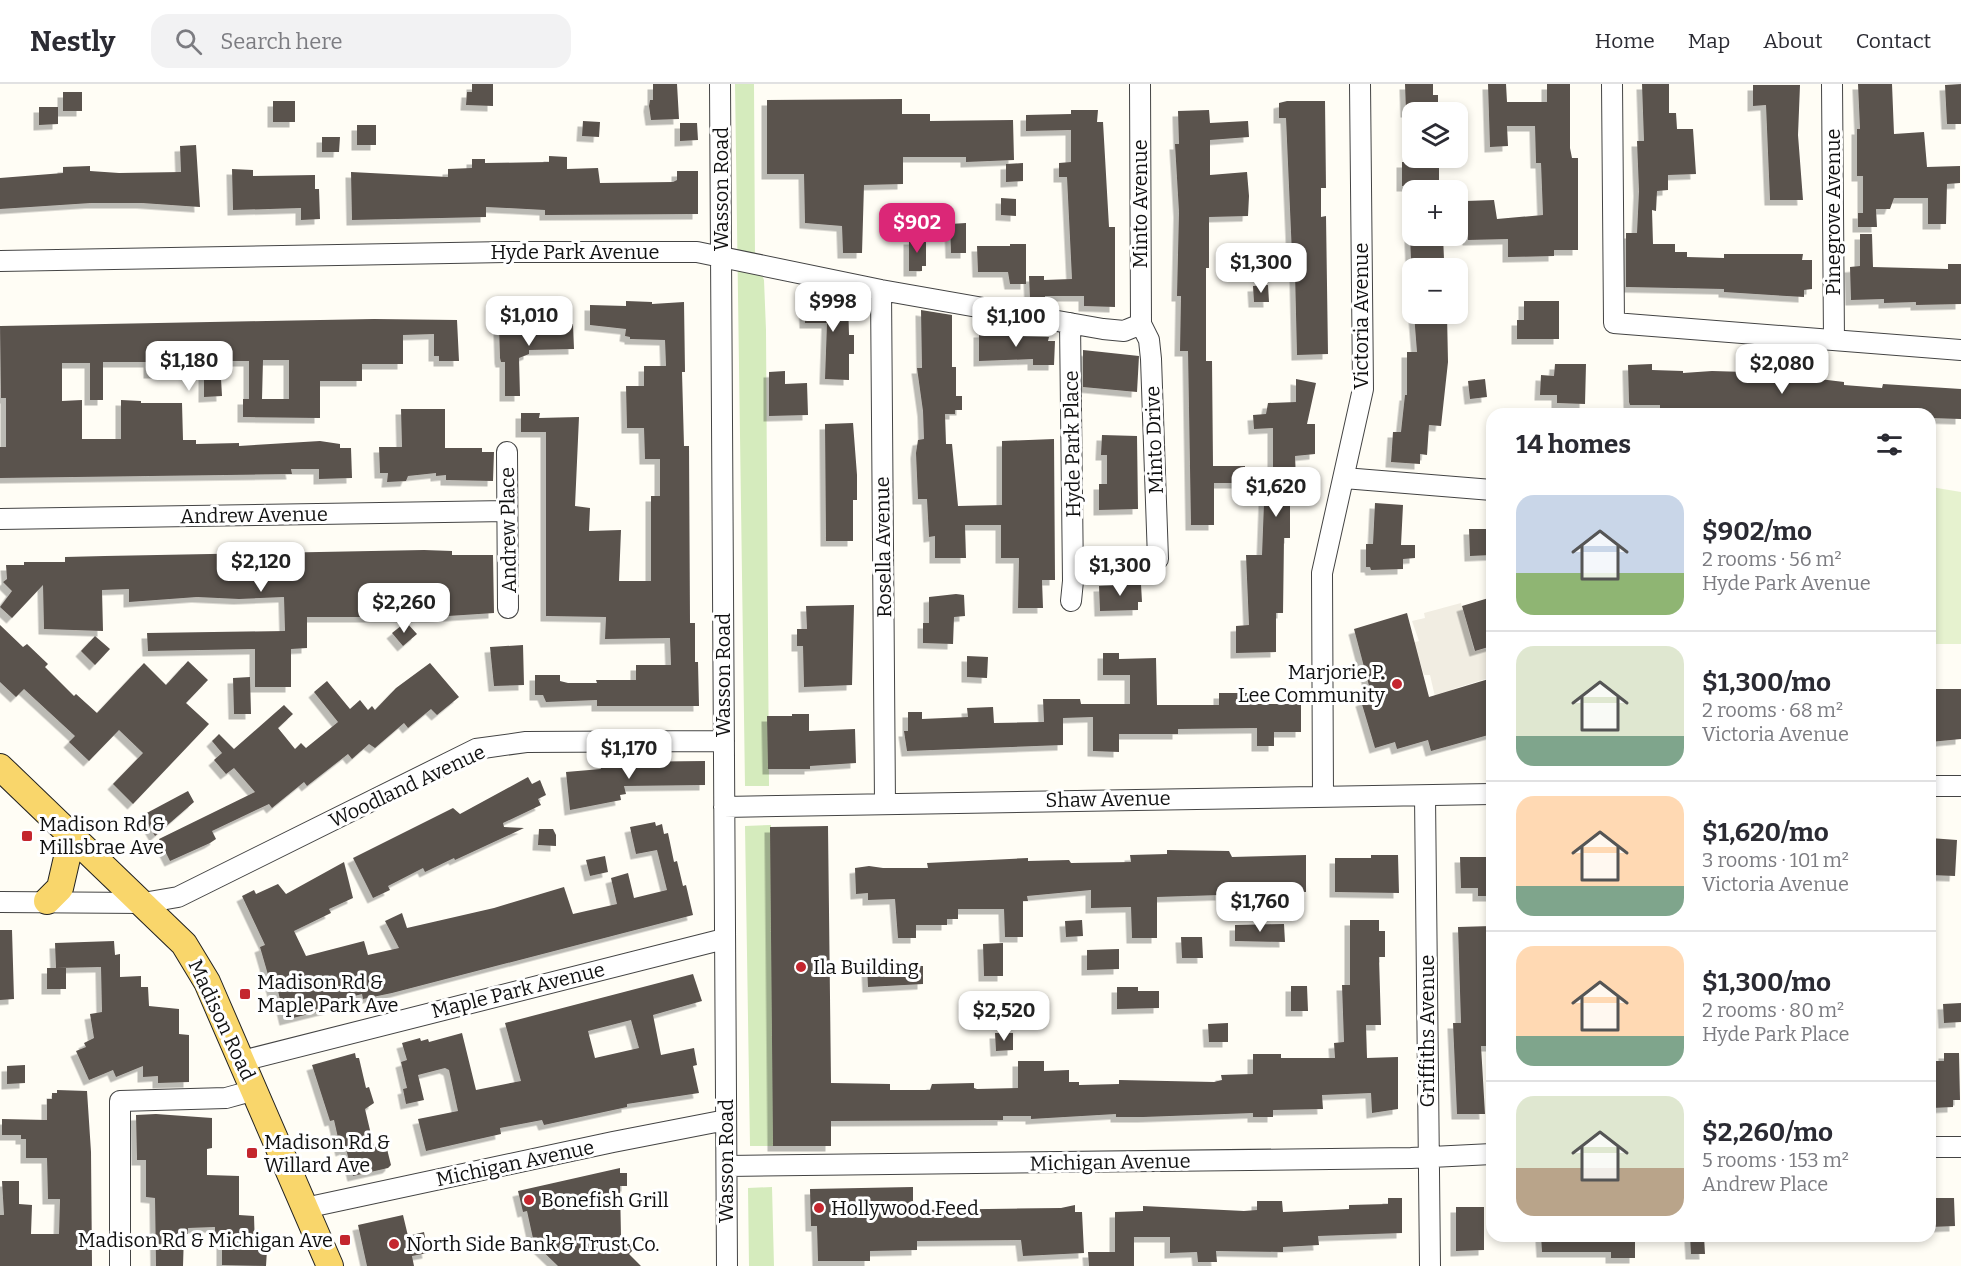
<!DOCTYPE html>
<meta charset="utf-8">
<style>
:root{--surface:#fff;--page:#f2f2f3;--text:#2b2b33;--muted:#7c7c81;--line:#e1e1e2;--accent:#db2777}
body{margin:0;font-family:Bitter,serif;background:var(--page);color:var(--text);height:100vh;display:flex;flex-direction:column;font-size:22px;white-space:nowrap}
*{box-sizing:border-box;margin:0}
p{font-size:20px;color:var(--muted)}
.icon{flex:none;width:33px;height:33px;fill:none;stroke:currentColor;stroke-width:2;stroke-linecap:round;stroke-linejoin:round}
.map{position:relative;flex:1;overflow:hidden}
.sheet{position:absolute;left:1486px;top:324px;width:450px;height:834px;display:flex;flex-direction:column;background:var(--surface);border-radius:18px;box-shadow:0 3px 9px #0003}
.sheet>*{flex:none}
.tools{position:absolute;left:1402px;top:18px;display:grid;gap:12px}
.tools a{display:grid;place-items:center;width:66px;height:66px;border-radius:12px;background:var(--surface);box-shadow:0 3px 9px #0003;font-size:30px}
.price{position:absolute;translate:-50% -51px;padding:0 14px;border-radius:12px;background:#fff;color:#222;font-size:20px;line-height:39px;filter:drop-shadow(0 2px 3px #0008)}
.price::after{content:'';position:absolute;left:50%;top:36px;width:18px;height:14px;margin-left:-9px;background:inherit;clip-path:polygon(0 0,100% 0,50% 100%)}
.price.current{background:var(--accent);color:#fff}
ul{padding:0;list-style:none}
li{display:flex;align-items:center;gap:18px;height:150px;padding:0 30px}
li+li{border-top:2px solid var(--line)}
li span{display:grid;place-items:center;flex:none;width:168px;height:120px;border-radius:18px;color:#555}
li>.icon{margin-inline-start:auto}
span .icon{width:72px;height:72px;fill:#fffc;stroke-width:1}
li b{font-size:26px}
h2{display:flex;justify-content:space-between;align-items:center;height:72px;padding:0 30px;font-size:26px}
header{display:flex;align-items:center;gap:36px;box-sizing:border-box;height:84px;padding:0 30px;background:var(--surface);border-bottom:2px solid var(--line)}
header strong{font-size:28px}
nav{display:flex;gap:33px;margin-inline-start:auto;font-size:21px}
.search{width:420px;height:54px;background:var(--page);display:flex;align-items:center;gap:15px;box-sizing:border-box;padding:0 21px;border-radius:18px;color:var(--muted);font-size:22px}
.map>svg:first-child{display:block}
</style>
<header>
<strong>Nestly</strong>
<div class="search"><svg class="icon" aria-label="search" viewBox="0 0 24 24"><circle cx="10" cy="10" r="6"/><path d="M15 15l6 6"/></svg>Search here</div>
<nav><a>Home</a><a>Map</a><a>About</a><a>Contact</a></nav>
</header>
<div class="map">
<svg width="1961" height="1182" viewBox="0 0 1961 1182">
<defs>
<filter id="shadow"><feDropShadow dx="-5.5" dy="5.5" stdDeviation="0" flood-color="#0004"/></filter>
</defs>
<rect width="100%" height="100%" fill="#fffdf5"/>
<path fill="#d5ebbd" d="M735,0h19l1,174 9,22 2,50 3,456h-24z
M771,741l3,321h-24l-5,-320z
M772,1103l2,79h-25l-1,-78z"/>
<path fill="#e6f2cf" d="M1931,403l30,5v152h-30z"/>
<path fill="#f1ede2" d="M1461,519l13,48 16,-3 2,29 -39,12 1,8 -18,4 -6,-26h-6l-4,-13 -11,4 -4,-21 14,-4 -7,-20 13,-3 -1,-5z"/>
<path fill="#5a524d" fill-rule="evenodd" filter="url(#shadow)" d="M472,0h21v22l-27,-1 1,-13h5z
M653,0h24l2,35 -28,1 -2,-14 1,-6h3z
M1405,0h28v11h5v17h-32z
M1488,0h18l1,18h40v-18h23v64l2,10h6v92h-24v6l-46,1v-18l-40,1 -2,-39 28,-1 3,19 46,-4 -2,-52h-5l-1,-37h-28l1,20 -18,1z
M1642,0h27v29h7l1,16h16l3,45 -28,1v15l-11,1 -1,20 -4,-1 1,34h22v8h12v5l37,1v-4h79l-1,6h10v29l-8,1v7l-80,-5v-3l-98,-2v-54h11l2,-42 -2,-50h7z
M1858,0h34l2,50 30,-2 3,35 33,-1v17l-13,1 -1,40h-18v-26h-34l-4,11h-14l1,18h-19v-14h5v-37h-6v-47h3z
M1961,0v40h-14l-2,-39z
M1753,1h47l-2,50 5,65h-33l-4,-95 -13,1z
M63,8h19v19h-19z
M902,15v15h28v7l83,-1 1,40 -48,2v-5h-63v27l-39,1 -2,68h-19l-1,-27 -37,-3 -1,-49h-37v-74z
M273,17h22v21h-22z
M1287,17h38l1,87h-5v29l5,-1 2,138 -31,1 -2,-82 -9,1v-19h6l-6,-137h-7v-15z
M39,23h19v17l-19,1z
M1071,26h27l-1,12h6l6,105h6v80l-31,-1v-10h-39v3h-15l-1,-23h15v4l28,-1 -5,-102h-8v-14l12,-1v-32l-45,1v-16l45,-1z
M1209,26l1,13 38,-2 1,16 -39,3v35l37,-3 2,24 -1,20 -39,1v51h-3v93h6l1,105h32v17h-31v42h-23l-3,-174h-8l1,-55h-4l2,-84 -4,-68h4l-1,-33z
M583,37l17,1 -1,15 -17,-1z
M680,39h17l1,17 -18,1z
M357,41h19v20h-19z
M322,53h18l-1,15h-17z
M196,61l4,62 -58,-4h-51l-91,6v-31l63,-5v-6l27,-1v5l29,2 62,-1 -1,-26z
M549,72l18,1v12l31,-1 2,15 73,-1 4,-2v-9h21v43l-153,1v-5l-59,-3v10l-134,3 -1,-48 97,5v-8l24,-1v-9h13v4l64,-1z
M1402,78h37v24h-37z
M1023,79v18l-17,1v-18z
M232,85l21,1v6l62,-1v14h4l1,30 -19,1v-12l-68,2z
M1001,114l15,1v17l-15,-1z
M966,139v30h-15l-1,-29z
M1860,150h12l1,33 75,2v-5h13v40l-45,1v-3l-32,1v-4l-33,1 -1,-33 10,-1z
M1410,152h33l1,23 -33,1z
M909,155h17v27h-4v5h-13z
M1010,160h16v40h-16l-2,-12h-30l-1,-26h33z
M1268,201l1,17h-15l-1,-16z
M804,211h24v7l20,-1 1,34h5v19h-5v26l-24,-1 2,-56h-22z
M626,217l26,1v2l32,-2 1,70h-3l2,74h5l1,177h5v39h3l1,44h-102v-6l-51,2 -3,-7h-8v-20h25v6l8,2h29l-1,-3h40v-15h35l-1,-27 -65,1 1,-22 -60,-1v-184h-25v-19h19l-1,5 40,-1 -4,89 15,2 -1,23 32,-1 -2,51h32v-85h9v-37h-15l-1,-31h-17l-1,-42h18v-20h22l-1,-26 -35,-1v-2l-5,-1 1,-7 -36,-4v-20l36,1z
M1524,217h35v38h-42v-19h7z
M921,226l31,5v52h4v29h6v14h-7v4h-10l1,30h6l6,62 44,-1v-64l52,-2 1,141h-13l1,28h-25l1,-50h-18v-33h-36l1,33h-31v-22l-6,1 -2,-38h-9l-2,-46 2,-13 6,-1 -1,-28 -6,-43h5z
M1414,230h33l1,48 -7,64 -12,-1 -2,30 -7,-1v10l-29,-2 2,-30h8l4,-37h2v-43h10z
M374,235l83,1 2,41h-20v-5h-5v-22l-31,1v29h-41v17h-42v37l-77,-1v-18h6v-38h-29l2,35 -18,1v-31h-34v7h-21v-11h-46v38h-13v-37h-28v38l20,-1v39h39v-39l20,1v2h41l1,37h13v4l43,-1v3l81,-5 20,3v4h11l1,30 -33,1v-10h-28l1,5 -292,4v-31h6v-49h-5l-1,-72zM263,276h26v39h-27z
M503,237h22v6l48,-3 1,25 -45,1v4l-10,4 1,38h-15v-34h-4l-1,-4 -1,-31h5z
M1015,247l1,5 33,1 -1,4h7l-1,24h-21v-6l-54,2v-29z
M1083,266l56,6 -2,36 -54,-5z
M1555,280h31l-1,40 -28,-1v-8h-17l1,-20 13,1z
M1652,280v6l31,1v2l29,-2 68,2v4l31,1 33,4v3l38,3 1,-4 78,5v30l-31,-1v-4h-133l-38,-4h-51v4h-48v-9h-30l-1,-3 -1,-37z
M785,287v13l22,-1 1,32 -39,1v-44z
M1296,295l20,4 -9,41h8v30l-20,2 1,23h-5l-1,21v38h-6l-1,75h-7v39l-40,1v-27l13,-1 -3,-70h16l3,-79h8v-48l-19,1 -1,-14 13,-1 2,-11 28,-1z
M1485,295l2,18 -17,2 -2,-18z
M401,325h44v39h37v4h12l-1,29 -47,-1v-5l-10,1v-3l-28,3 -2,5 -19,1 1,-9h-8l-1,-26h23z
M853,339l4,52v25h-4v41h-27l-1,-117z
M1102,351l35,1 1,73 -39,1v-26h8v-29h-6z
M1375,419l28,2 -2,40h14v13l-12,1v10l-32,1 -1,-3h-4v-23h7z
M1469,445h23v26l-22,1z
M424,466l28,1v4h41l1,58 -61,4h-126v31l-16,1v38h-36v-38l-107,2 -1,-18 138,-2 -1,-34 -45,2 -42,-2 -68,5v-13l-27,1 1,41 -59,-2 -1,-44 -31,33 -12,-11 12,-16 -9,-9 4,-3 -1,-14h18v-3h41v-5l40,-1z
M1141,500l1,18h-4v8l-38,1 -1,-25z
M956,510l8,1 1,21 -11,1 -1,27 -30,-1v-20h6v-26z
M1492,513v49l-17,5 -13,-45z
M854,521l-2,80 -48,2 -1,-41h-6v-17h10l-1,-23z
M1407,529l22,84 63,-19v56l-61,17 -3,-11 -31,9 -2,-7 -20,6 -14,-47 11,-4 -18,-68z
M406,538l11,12 -14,12 -11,-13z
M0,541l23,22 4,-3 21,20 -3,3 29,29 2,-2 21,19 47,-50 22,22 22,-24 20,19 -22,23 23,21 -76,80 -20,-20 30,-31 -24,-23 -30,31 -20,-19 6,-6 -51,-47 -8,8 -16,-15z
M95,552l15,13 -15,16 -14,-14z
M523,561l1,40 -30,1 -4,-39z
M1103,569h16v6l37,-1 1,47h62v-12h31v11h51v28h-27v14h-17v-18l-79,1v5h-59v18l-26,-1v-34l-30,1v27l-156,6 -3,-20h4v-19h14v7l46,-2 -1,-9 26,-1 1,16 50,-1 -1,-23h37l1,5h49v-29h-27z
M967,572l21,1 -1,21 -20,-1z
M430,579l29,34 -22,18 -6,-6 -23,19 -4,-5 -29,25 -6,-4 -17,15 -4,-5 -41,32 -3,-4 -32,26 -3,-4 -57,27 4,8 -6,4 -40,18 -11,-22 96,-47 -21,-24 -8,6 -12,-14 8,-7 -10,-12 7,-7 15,15 50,-44 9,9 -15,14 17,21 6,-6 5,5 32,-26 -24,-30 13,-11 23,28 10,-9 8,10 4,-4 3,4 21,-22z
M250,593l1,37h-17l-1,-36z
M1930,605h31v50l-31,3z
M792,630h17v17l46,-2 1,34 -46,3v3h-42l-1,-53h25z
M705,677v24l-81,1 2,8 -6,1 1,5 -51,10 -4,-38 35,-3 -1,-4 14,-3z
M528,693l4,7 8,-4 6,15 -8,4 3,6 -38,18 1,4 20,1 -69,32 -1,-2 -29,14 -2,-4 -35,18 2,4 -17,8 -20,-40 100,-50 7,6z
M188,707l6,11 -39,34 -12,-21z
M655,738l1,4 6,-2 2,10 4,-1 6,29 3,-1 6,25 3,-1 7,30 -301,78 -29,6 -1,-5 -34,9 1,6 -44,11 -7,-29 -5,1 -13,-45 5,-2 -23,-49 12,-6 2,4 22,-10 8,10 58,-32 9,36 -24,11 2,4 -37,18 12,25 58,-15 4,14 31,-7 -14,-27 17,-8 5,15 87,-20 70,-21 9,27 44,-10 -6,-26 17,-5 6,25 33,-8 -10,-40 -21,4 -6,-27z
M828,742l3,257 59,1v6h40l2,-6 42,-1v5l3,1 41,-1v-27h26v10l25,-1v12h10v3l40,-1v-4l95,2 8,-2 -1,-5 32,-1v-20h28v4h54l-1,-15 10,-1 -2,-57h8v-65h29v11h6v26h-6l2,68h-15l1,33 31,-1v52l-26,4 -1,-20 -49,2 1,14 -50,1v7h-20v-4l-110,4h-27v-3l-85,5v-3h-28v4l-172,1v25h-58l-3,-319z
M539,745h14l3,6v11l-18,-1z
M1930,754l27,2 -2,36 -25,-1z
M1167,766l62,1 3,6 74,-2v37l-85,-3v6l-64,2v41h-25l-1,-31 -40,1v-18l-64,6 1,5h-5v36h-18l-1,-28h-46v10h-11v6h-31v13h-18l-3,-39 -27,1v-7l-12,1 -1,-26 14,-2 14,2h45l-1,-5 101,-5v3l41,-1 2,3 60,-1 -1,-7 37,-1z
M1371,771h27l1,38 -64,-1v-34h36z
M605,772l3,16 -18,4 -4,-16z
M1460,773h32v39h-14v-8h-17z
M1082,836l1,16 -17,1 -1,-16z
M1284,840l1,18 -50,-1v-16z
M1492,842v120h-11l4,68h-28l-4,-91h8l-3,-96z
M0,846h12l2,69 -14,1z
M1181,853h21l1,21h-21z
M114,857l1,14 5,-1v23l21,-1v11h7l1,19 30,3v25l10,1v47l-31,1v-7l-15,1v-11l-27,11 -3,-7 -24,10 -13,-29 10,-4 -2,-4 10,-5 -4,-24 12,-2 -1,-45 -45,1 -1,-25z
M1003,859v33h-19l-1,-32z
M1119,865v20l-32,1v-20z
M884,881l39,1v18l-55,3 -1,-20z
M47,884h19v21h-19z
M693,890l9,27 -49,14 8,40 33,-7 3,17 -4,1 6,27 -72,11v3l-83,18 -2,-5 -42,8 1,6 -75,17 -8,-32 40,-8 -9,-41 -4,-2 -27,7 6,25 -18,4 -3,-15 4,-1 -6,-26 6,-2 -5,-17 18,-5 1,3 7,-2 1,3 33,-9 14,57 45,-9 -16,-58zM631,936l8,28 -44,10 -7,-27z
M1291,902h16l1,25h-17z
M1117,903h21v4h21v17l-42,1z
M1961,919v19l-17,1 -1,-19z
M1228,939v19h-19l-1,-18z
M995,949h18v17l-17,1z
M355,969l1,5h3l7,30 3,-1 5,16 -9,6 9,38 12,-2 5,20 -3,3 -35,8 -7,-27 -5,2 -7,-31 -4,1 -18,-56z
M1944,969h15l1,47h-7v7l-21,1 -1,-47h13z
M25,981v18l-18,1v-18z
M57,1006l30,1 4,61 1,114h-92v-51h4l-2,-34h17v23l13,1 -1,29h28l1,-35h-12l-1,-41h-21v-19h-5v-4h-19v-16l45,1v-21h5v-6h5z
M156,1030l56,4v30l-5,1v26l32,1v39l15,1 1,32 12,2 -1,16 -44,-1v-23h-7v-15l-27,1v6h-4l-1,32h-27l-1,-68 -9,-1v-37h-9l-1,-45z
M620,1084v5h7v13h-7l1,51 13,12 -5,5 12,12h-83l-24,-23 -7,-32 -4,1 -5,-21z
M913,1103v23l148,-2 14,-3v7h7l2,41 -61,3 -2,-16 -104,1v9l-47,1v10h-52l-1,-35h-6l-1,-37z
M1388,1114h14v35l-84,3 1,9 -36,2v5l-67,-1 1,11h-19l-1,-10 -27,1v-16h-36v29h-45l-1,-14h27v-40l28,-1v-5l101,5 13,-1v-9h25l1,11 66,-3v-4l39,-1z
M1930,1114h24l1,28 -24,1z
M1456,1123h28v43l-28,1z
M403,1131l5,21 16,-4 4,21 -16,3 2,10h-47l-9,-41z
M1541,1152h94v22h-24v-6h-69z
M1690,1152h14l1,18h-14z"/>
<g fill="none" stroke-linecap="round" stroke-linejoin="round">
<defs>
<path id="minor" d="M720,0l7,1182
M1140,0l1,240 8,16 2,19 7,200
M1612,0l2,239 347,27
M1832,0l2,256
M0,177l506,-9h191l184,38 222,39 21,2 17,-7
M881,206l4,514
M1070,239l3,258 -2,20
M507,368l1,156
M1344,394l148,12
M0,435l507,-8
M1930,702h31
M1323,711l-1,-222 41,-184 -3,-305
M1425,712l5,470
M724,723l768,-13
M0,818l143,1 35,-6 298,-148 50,-7 198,-1
M242,977l482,-122
M1930,1063h31
M727,1082l684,-8 81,-4
M305,1124l308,-66 113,-22
M120,1182v-165l106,-3 29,-8"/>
<path id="major" d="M0,683l184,177 23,38 123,284
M47,817l13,-13 12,-52"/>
</defs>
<use href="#minor" stroke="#444" stroke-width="22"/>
<use href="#major" stroke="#222" stroke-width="28"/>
<use href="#minor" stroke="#fff" stroke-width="20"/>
<use href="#major" stroke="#f9d66b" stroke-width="26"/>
</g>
<g fill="#c4262e" stroke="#fff" stroke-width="2">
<circle cx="1397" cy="600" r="6"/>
<rect x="21" y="746" width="12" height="12" rx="3"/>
<circle cx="801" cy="883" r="6"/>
<rect x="239" y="904" width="12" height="12" rx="3"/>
<rect x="246" y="1063" width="12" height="12" rx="3"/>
<circle cx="529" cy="1116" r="6"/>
<circle cx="819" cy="1124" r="6"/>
<rect x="339" y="1150" width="12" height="12" rx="3"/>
<circle cx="394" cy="1160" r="6"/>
</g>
<g text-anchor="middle" stroke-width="6" stroke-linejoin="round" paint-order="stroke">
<g font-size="20" fill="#111" stroke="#fff">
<text transform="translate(721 105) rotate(-90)" y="7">Wasson Road</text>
<text transform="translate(1140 120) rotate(-90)" y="7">Minto Avenue</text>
<text transform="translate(1833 128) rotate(-90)" y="7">Pinegrove Avenue</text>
<text x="575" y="175">Hyde Park Avenue</text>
<text transform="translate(1361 232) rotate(-90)" y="7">Victoria Avenue</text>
<text transform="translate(1154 356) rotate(-92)" y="7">Minto Drive</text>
<text transform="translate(1072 360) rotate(-91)" y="7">Hyde Park Place</text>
<text transform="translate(254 431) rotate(-1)" y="7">Andrew Avenue</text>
<text transform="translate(508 446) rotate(-91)" y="7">Andrew Place</text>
<text transform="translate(883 463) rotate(-91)" y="7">Rosella Avenue</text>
<text transform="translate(723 591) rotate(-90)" y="7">Wasson Road</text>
<text transform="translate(407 702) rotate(-25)" y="7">Woodland Avenue</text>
<text transform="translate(1108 715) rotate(-1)" y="7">Shaw Avenue</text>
<text transform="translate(518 906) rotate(-14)" y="7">Maple Park Avenue</text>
<text transform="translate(222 936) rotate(65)" y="7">Madison Road</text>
<text transform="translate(1427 947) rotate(-90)" y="7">Griffiths Avenue</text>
<text transform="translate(726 1077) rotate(-90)" y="7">Wasson Road</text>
<text transform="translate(1110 1078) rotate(-1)" y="7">Michigan Avenue</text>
<text transform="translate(515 1079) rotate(-12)" y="7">Michigan Avenue</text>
</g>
<g font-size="20" fill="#111" stroke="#fff" text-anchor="start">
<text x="1385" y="595" text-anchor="end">Marjorie P.<tspan x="1385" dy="23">Lee Community</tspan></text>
<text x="39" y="747">Madison Rd &amp;<tspan x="39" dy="23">Millsbrae Ave</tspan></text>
<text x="813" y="890">Ila Building</text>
<text x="257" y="905">Madison Rd &amp;<tspan x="257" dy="23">Maple Park Ave</tspan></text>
<text x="264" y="1065">Madison Rd &amp;<tspan x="264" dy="23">Willard Ave</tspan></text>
<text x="541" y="1123">Bonefish Grill</text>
<text x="831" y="1131">Hollywood Feed</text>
<text x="333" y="1163" text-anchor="end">Madison Rd &amp; Michigan Ave</text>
<text x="406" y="1167">North Side Bank &amp; Trust Co.</text>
</g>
</g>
</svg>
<div class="tools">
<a><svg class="icon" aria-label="layers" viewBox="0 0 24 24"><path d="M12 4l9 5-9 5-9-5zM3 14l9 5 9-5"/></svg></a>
<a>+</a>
<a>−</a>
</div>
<b class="price current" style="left:917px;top:170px">$902</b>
<b class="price" style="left:1261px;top:210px">$1,300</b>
<b class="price" style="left:833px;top:249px">$998</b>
<b class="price" style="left:529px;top:263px">$1,010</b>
<b class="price" style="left:1016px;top:264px">$1,100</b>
<b class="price" style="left:189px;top:308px">$1,180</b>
<b class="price" style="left:1782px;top:311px">$2,080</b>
<b class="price" style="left:1276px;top:434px">$1,620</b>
<b class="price" style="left:261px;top:509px">$2,120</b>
<b class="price" style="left:1120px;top:513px">$1,300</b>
<b class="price" style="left:404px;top:550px">$2,260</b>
<b class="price" style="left:629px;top:696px">$1,170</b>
<b class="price" style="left:1260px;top:849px">$1,760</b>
<b class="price" style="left:1004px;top:958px">$2,520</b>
<section class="sheet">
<h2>14 homes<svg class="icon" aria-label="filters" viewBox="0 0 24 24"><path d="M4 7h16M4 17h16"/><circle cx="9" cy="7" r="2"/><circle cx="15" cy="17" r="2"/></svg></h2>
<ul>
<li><span style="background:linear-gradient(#c9d6e8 65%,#8fb573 0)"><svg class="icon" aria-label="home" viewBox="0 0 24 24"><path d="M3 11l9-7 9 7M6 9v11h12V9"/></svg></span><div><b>$902/mo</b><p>2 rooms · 56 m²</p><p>Hyde Park Avenue</p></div></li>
<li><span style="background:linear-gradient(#dfe7d0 75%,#7fa58c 0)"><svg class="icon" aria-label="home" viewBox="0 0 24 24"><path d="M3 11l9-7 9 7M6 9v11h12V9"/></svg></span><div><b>$1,300/mo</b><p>2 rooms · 68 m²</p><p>Victoria Avenue</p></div></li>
<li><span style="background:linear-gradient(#ffd9b3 75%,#7fa58c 0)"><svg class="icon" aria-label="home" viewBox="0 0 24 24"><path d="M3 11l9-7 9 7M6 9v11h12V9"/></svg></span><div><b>$1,620/mo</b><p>3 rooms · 101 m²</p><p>Victoria Avenue</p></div></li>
<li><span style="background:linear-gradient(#ffd9b3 75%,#7fa58c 0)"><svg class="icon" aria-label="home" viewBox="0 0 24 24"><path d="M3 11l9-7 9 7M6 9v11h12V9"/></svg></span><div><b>$1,300/mo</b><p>2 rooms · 80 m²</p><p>Hyde Park Place</p></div></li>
<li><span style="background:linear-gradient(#dfe7d0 60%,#b9a48a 0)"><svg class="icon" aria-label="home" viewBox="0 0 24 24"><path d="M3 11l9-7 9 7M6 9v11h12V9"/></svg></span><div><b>$2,260/mo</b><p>5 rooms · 153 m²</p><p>Andrew Place</p></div></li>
</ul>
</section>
</div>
